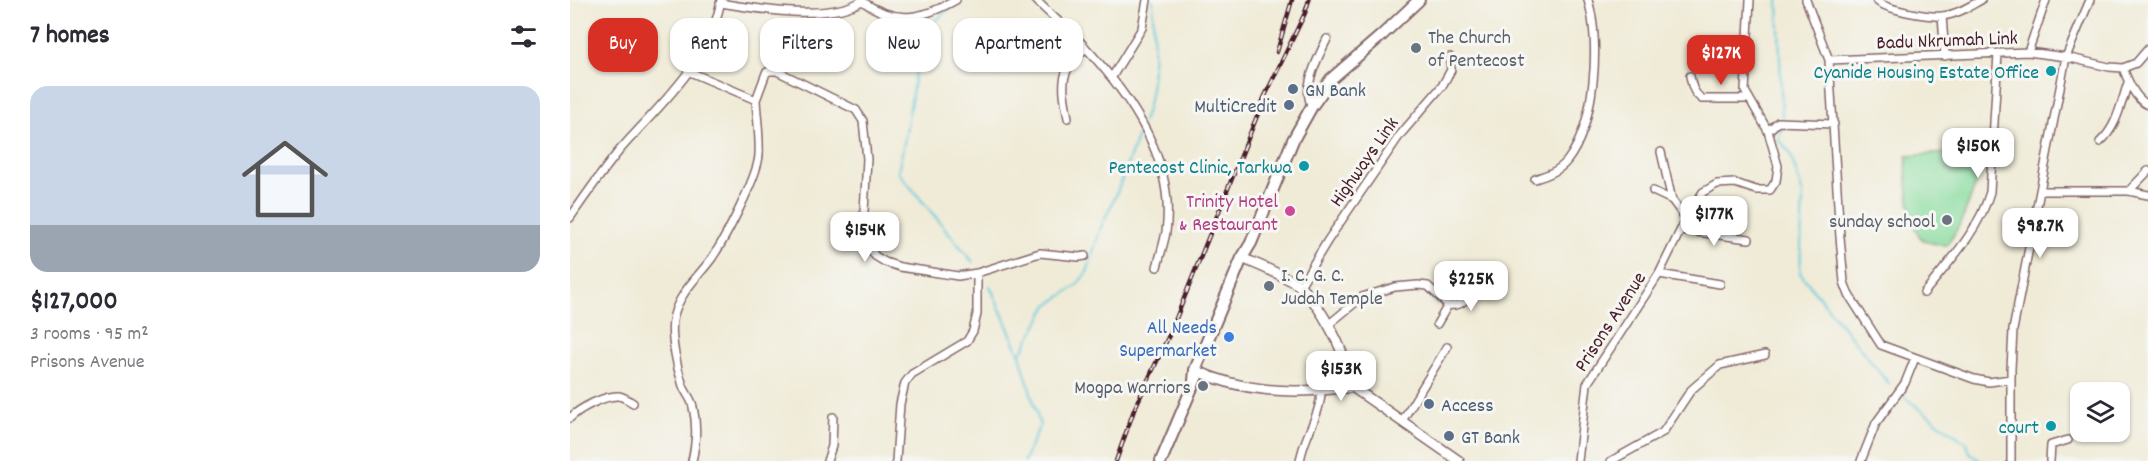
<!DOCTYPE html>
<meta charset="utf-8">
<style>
:root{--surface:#fff;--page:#f2f2f3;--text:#2b2b33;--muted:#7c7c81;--accent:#d93025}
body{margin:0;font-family:Dekko,sans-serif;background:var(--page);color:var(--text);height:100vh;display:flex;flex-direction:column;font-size:22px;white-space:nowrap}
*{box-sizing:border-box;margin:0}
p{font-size:20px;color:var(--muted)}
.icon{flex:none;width:33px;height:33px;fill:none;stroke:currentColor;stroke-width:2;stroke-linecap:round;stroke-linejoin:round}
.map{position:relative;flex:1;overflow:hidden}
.side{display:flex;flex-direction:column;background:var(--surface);width:570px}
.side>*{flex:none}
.banner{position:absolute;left:18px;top:18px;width:570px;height:54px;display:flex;gap:12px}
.controls{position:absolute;left:1500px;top:382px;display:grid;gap:12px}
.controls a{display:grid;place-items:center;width:60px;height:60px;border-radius:12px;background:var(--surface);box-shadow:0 2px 4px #0004;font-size:30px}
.price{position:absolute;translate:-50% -51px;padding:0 14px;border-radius:12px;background:#fff;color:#222;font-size:20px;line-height:39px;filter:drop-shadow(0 2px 3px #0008)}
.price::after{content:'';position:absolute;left:50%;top:36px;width:18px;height:14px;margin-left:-9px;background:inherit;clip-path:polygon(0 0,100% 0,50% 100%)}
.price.current{background:var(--accent);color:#fff}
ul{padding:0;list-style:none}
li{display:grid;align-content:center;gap:12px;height:318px;padding:0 30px}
li span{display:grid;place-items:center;height:186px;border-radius:18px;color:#555}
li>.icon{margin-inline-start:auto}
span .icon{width:108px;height:108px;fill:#fffc;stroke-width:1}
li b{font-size:26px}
h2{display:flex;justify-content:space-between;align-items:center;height:72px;padding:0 30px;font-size:26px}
.pill{padding:0 21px;border-radius:18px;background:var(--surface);box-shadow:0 2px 4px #0004;font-size:21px;line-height:54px}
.pill.current{background:var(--accent);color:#fff}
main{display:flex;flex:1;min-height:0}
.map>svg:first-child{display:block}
</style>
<main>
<section class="side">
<h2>7 homes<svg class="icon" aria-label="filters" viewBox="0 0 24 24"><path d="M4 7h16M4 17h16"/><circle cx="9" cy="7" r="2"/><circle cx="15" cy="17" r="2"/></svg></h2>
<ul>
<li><span style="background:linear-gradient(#c9d6e8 75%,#9aa5b1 0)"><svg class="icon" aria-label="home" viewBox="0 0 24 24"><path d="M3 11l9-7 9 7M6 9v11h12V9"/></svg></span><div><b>$127,000</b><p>3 rooms · 95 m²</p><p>Prisons Avenue</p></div></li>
</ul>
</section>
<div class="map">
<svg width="1578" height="461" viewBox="0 0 1578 461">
<rect width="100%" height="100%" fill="#f6f6f2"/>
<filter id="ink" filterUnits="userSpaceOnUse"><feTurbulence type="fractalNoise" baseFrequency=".0167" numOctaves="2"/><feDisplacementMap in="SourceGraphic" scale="12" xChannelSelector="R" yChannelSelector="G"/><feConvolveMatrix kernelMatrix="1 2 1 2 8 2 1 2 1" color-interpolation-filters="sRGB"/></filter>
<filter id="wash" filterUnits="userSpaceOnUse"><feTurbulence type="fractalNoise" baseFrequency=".008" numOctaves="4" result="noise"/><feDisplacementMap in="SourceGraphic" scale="24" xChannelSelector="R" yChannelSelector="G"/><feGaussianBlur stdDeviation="1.35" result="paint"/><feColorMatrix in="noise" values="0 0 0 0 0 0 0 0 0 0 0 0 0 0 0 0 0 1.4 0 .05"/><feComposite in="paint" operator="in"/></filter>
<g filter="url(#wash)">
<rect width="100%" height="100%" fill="#f0ebd7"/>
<path fill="#88dc9e" stroke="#697e64" stroke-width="1.5" d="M1390,152l21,1c-1,26 -18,71 -34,92 -7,0 -22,-2 -27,-8 -11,-15 -15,-62 -13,-81z"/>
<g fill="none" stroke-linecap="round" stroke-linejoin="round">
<path stroke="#5fc7db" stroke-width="2" d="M1208,0l4,117
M383,5l-32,29 -15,99 -8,39 75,90
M573,122c14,-38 10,-82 10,-122
M1212,127l-4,12 12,14 13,41 -3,79 89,111
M420,286l30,69 20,70 -16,36
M450,355l28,-50 28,-19 11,-14 14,-45 15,-32 25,-68
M1334,397l62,46 4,10 10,8"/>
</g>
</g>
<g filter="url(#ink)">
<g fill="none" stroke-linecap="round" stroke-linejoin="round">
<defs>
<path id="street" d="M466,0c16,17 35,31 50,48 45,49 90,113 80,184 -2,11 -6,24 -9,35
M1236,0l23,60 11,177 4,45 5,13 32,50 93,34 15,3 22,-3
M1306,0c9,10 52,17 66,16 14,-1 28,-10 39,-16
M292,1c34,24 60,18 94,-1
M150,3c38,6 111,19 143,-3
M1372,16l3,40
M1458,52l18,-52
M1259,60l199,-8 38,5 43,10 14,1 13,-5 12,-14
M1553,68c5,13 12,31 25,37
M120,72l66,28 10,-27 3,-2h8l79,39 7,11 4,38 -4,70 4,14 8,13 10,6 15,5 58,9 19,-3 63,-20 39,4 6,-1
M1120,76c2,10 3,17 12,23h47
M542,77l30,-49 5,-28
M742,106c-11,-18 7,-50 15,-67
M498,118c-6,-33 -10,-47 18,-70
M1198,131l10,-9 56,2
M1530,142c17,-15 21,-39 28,-59
M1091,152l11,48 14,19
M965,179c12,-4 24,-8 32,-18 28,-36 34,-118 21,-161
M1083,191l19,9
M1471,191h88l19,4
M1559,191l19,-20
M0,218c15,-22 32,-46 49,-67 40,-46 91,-88 102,-151
M1112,230l67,9
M1089,274l61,10
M730,286l28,-46 72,-105 42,-49 9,-16 -1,-13
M1354,293c24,-30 55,-62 66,-101l8,-139
M878,305c15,2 20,-7 25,-20
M758,325l34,-28 33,-10 23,-2 10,1 20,19 -11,19
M0,418c10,-10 35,-23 49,-22 5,1 9,4 14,7
M832,421l45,-74
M122,461c4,-17 5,-37 1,-54 -1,-8 -7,-13 -10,-21 -6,-18 -14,-53 -9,-71 6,-23 25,-39 38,-57 13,-19 46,-82 47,-103 1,-18 -2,-37 -3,-55
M257,461l5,-15 1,-29
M326,461l4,-57 5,-21 7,-9 55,-33 6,-10 4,-17v-41
M730,461c4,-26 21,-46 21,-70
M1008,461l9,-77 72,-110 27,-55 17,-27 14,-8 18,-1 21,7h14l6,-9 2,-15 -10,-35 -23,-40 5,-91
M1041,461l52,-29 28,-42 29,-25 45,-10
M1291,461l15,-38 29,-40 10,-25
M1441,461v-92l2,-39 53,-273 24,-57
M1480,461l1,-16 17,-5"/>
<path id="secondary" d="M672,258c16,7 47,19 59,29 17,16 46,64 45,87l5,3 1,6 -4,5h-6l-4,-3 -1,-6 4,-4 5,-1
M625,370c46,22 96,24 147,18
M781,386l108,75"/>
<path id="primary" d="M624,381l1,-11 47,-112 9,-15 42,-103 19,-34 19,-27 51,-44 37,-35
M591,461l36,-85"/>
</defs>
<use href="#street" stroke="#846667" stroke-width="10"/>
<use href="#secondary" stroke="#846667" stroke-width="12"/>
<use href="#primary" stroke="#846667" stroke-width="14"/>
<use href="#street" stroke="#fff" stroke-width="7"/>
<use href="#secondary" stroke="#fff" stroke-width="9"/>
<use href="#primary" stroke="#fff" stroke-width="10"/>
<defs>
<path id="rail" d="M707,52l15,-52
M546,461l18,-51 37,-79 94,-235 40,-83 4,-13"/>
</defs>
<use href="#rail" stroke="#4a1f2b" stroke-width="4.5"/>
<use href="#rail" stroke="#f6f6f2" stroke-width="2" stroke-dasharray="7" stroke-linecap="butt"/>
</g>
</g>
<g fill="#6b7280" stroke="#f6f6f2" stroke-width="2">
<circle cx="846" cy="48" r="6"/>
<circle cx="1377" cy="220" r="6"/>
<circle cx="699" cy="286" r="6"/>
<circle cx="633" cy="386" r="6"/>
</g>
<g fill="#0f9aa8" stroke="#f6f6f2" stroke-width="2">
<circle cx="1481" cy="71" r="6"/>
<circle cx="734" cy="166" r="6"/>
<circle cx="1481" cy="426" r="6"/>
</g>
<g fill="#5c6f8a" stroke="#f6f6f2" stroke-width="2">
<circle cx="723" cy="89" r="6"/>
<circle cx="719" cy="105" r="6"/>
<circle cx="859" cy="404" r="6"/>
<circle cx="879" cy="436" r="6"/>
</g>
<circle fill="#d1479c" stroke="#f6f6f2" stroke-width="2" cx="720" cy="211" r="6"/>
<circle fill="#3f7fe0" stroke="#f6f6f2" stroke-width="2" cx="659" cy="337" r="6"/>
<g text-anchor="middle" stroke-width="6" stroke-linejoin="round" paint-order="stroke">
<g font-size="20" fill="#5b616d" stroke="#f6f6f2" text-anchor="start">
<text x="858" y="43">The Church<tspan x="858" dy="23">of Pentecost</tspan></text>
<text x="1365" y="227" text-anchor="end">sunday school</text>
<text x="711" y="281">I. C. G. C.<tspan x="711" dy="23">Judah Temple</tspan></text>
<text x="621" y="393" text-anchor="end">Mogpa Warriors</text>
</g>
<g font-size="20" fill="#4a1f2b" stroke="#f6f6f2">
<text transform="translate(1377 39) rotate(-2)" y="7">Badu Nkrumah Link</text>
<text transform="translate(793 161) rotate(-55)" y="7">Highways Link</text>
<text transform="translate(1039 321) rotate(-57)" y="7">Prisons Avenue</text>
</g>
<g font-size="20" fill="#0d838f" stroke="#f6f6f2" text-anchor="end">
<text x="1469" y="78">Cyanide Housing Estate Office</text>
<text x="722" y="173">Pentecost Clinic, Tarkwa</text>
<text x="1469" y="433">court</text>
</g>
<g font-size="20" fill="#4e5e75" stroke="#f6f6f2" text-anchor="start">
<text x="735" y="96">GN Bank</text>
<text x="707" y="112" text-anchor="end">MultiCredit</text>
<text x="871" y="411">Access</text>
<text x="891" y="443">GT Bank</text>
</g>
<g font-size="20" fill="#b23c85" stroke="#f6f6f2" text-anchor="end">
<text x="708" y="207">Trinity Hotel<tspan x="708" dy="23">&amp; Restaurant</tspan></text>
</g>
<g font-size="20" fill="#366cbe" stroke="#f6f6f2" text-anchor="end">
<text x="647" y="333">All Needs<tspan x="647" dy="23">Supermarket</tspan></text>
</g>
</g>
</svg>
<div class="controls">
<a><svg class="icon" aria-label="layers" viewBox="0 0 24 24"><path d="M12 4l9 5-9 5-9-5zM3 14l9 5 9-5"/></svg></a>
</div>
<b class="price current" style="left:1151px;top:86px">$127K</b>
<b class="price" style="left:1408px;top:179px">$150K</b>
<b class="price" style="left:1144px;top:247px">$177K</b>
<b class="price" style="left:1470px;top:259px">$98.7K</b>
<b class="price" style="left:295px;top:263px">$154K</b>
<b class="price" style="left:901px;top:312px">$225K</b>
<b class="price" style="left:771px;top:402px">$153K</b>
<div class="banner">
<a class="pill current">Buy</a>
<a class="pill">Rent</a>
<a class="pill">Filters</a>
<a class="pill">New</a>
<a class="pill">Apartment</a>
</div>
</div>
</main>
